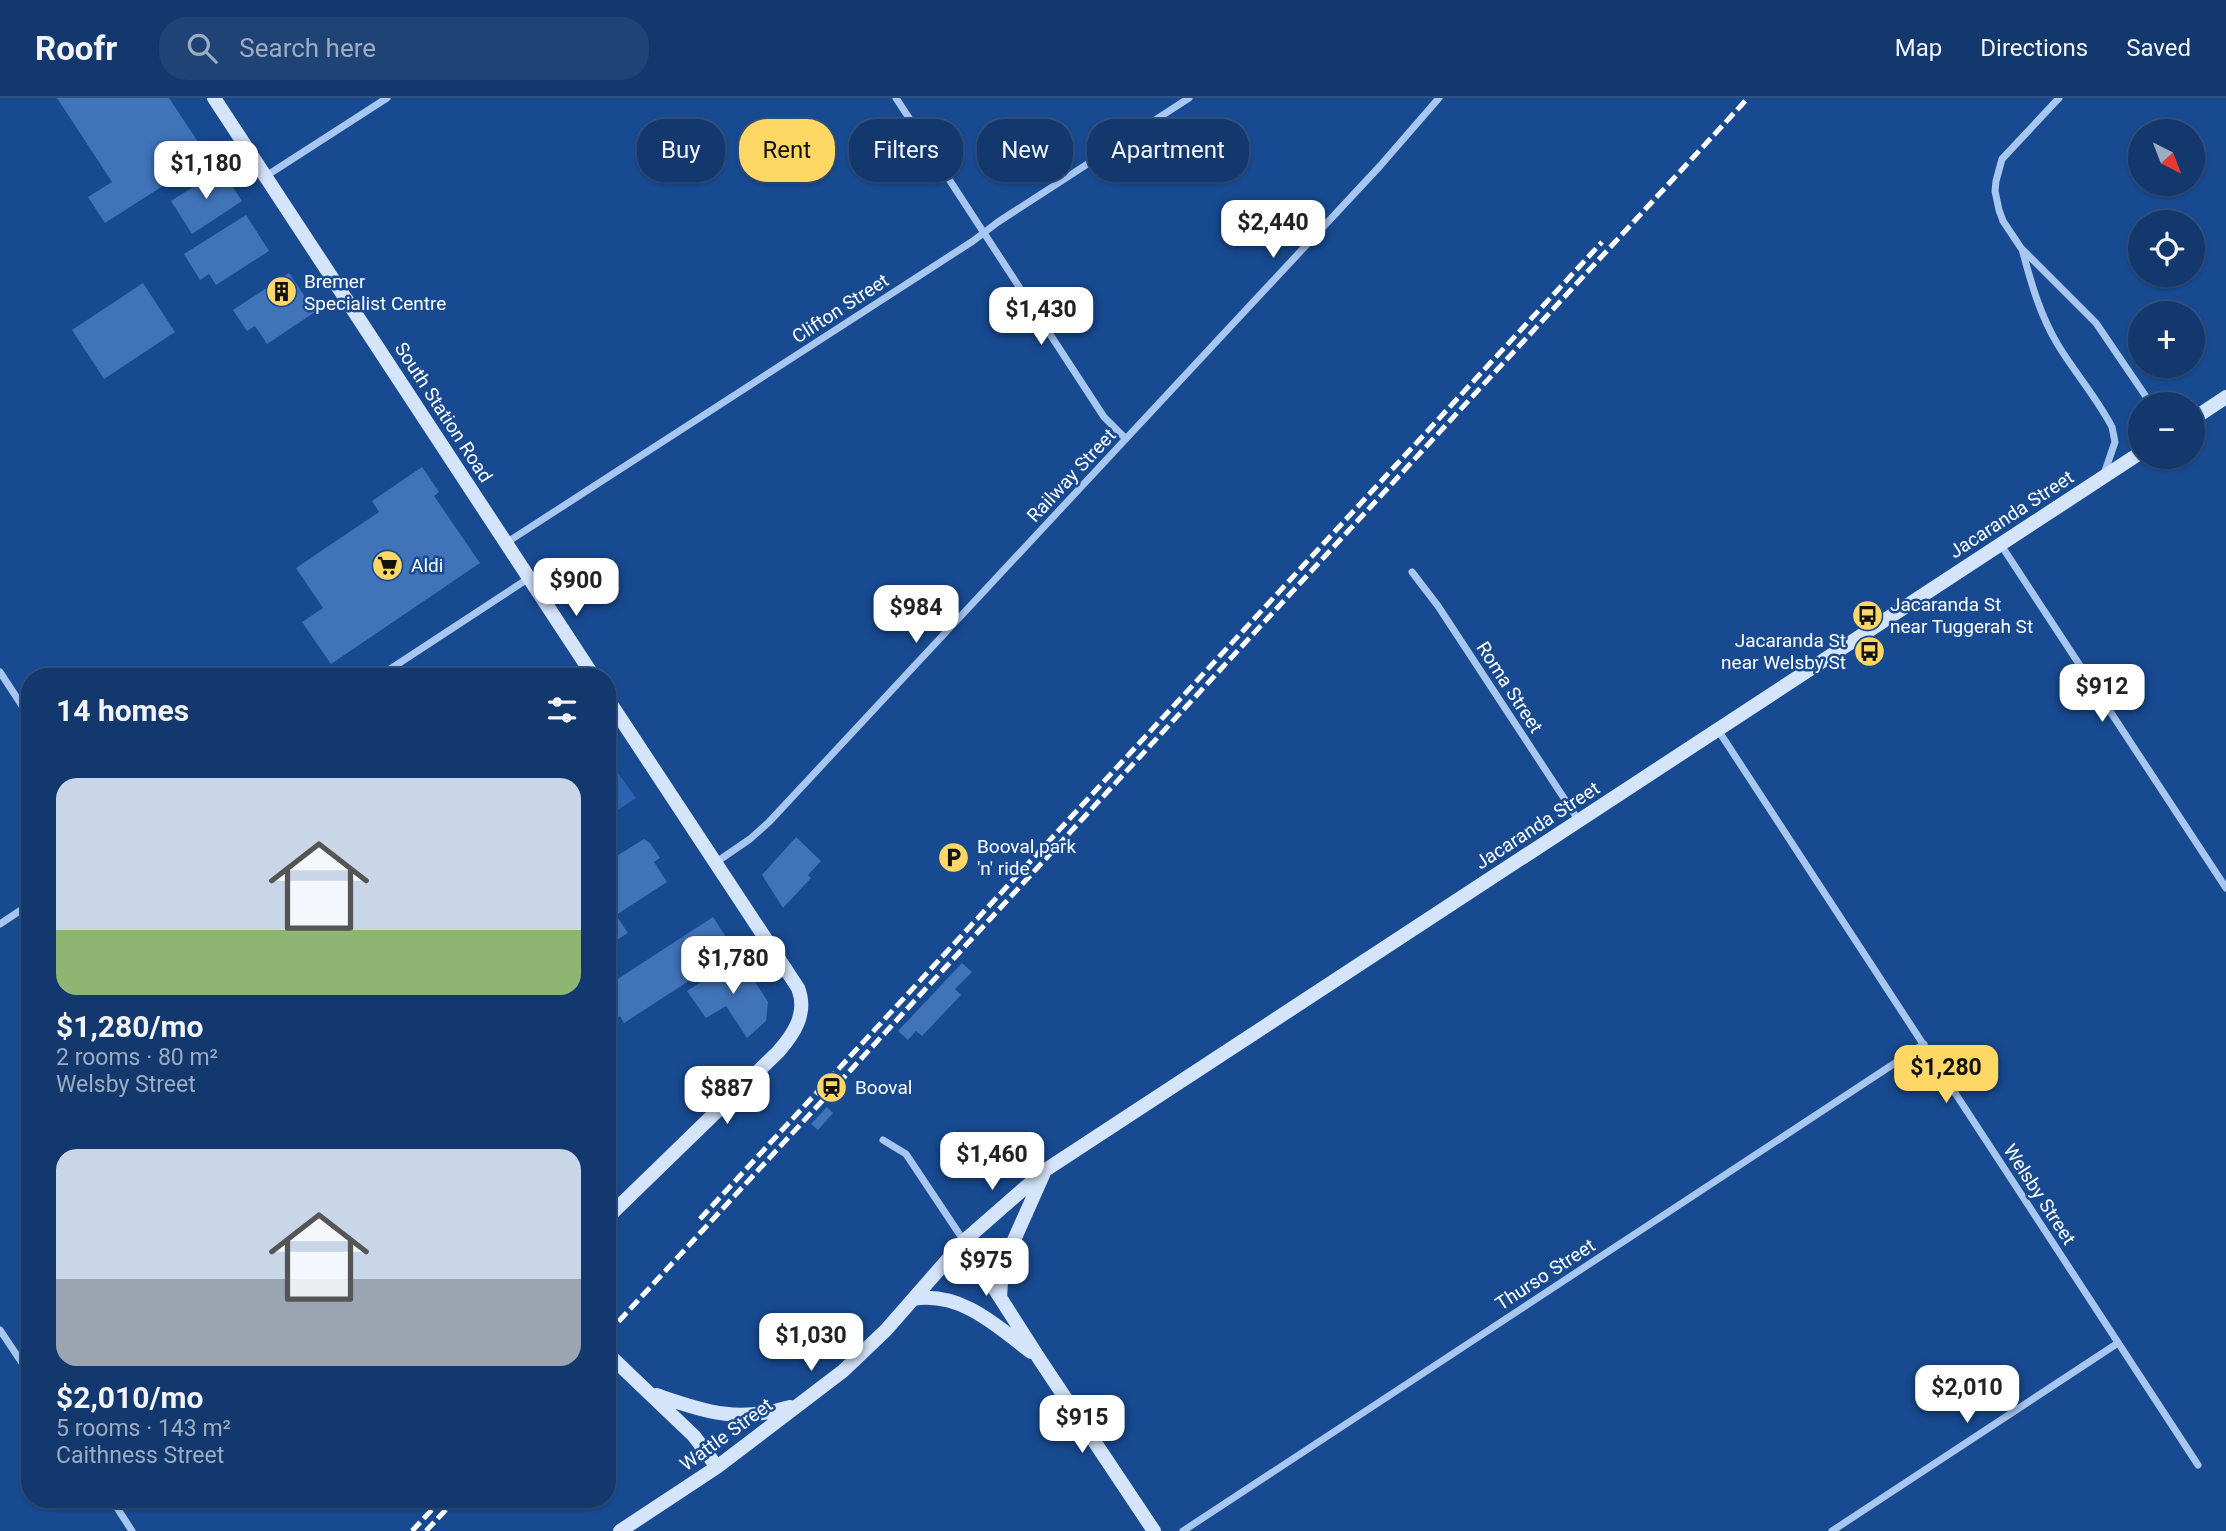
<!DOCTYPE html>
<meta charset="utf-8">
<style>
:root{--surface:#12386d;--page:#1f4375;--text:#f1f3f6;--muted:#9cacc2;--line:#315280;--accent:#ffd765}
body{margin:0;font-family:Roboto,sans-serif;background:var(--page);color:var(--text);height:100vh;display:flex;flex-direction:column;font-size:26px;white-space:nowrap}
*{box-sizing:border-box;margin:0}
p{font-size:23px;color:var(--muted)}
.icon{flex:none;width:38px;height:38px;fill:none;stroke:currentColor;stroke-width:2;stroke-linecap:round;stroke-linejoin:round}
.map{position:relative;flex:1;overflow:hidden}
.details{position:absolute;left:21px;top:570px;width:595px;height:840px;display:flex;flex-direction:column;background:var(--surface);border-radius:28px;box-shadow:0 2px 5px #0004,0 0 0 2px var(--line)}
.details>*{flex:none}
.top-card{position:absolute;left:637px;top:21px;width:665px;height:63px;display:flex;gap:14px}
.needle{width:46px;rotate:138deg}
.controls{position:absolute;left:2128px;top:21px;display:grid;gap:14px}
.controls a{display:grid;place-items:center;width:77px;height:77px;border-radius:50%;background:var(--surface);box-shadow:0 2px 5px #0004,0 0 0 2px var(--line);font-size:35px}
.price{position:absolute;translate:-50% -60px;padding:0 16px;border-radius:14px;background:#fff;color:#222;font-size:23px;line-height:46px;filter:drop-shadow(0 2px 4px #0008)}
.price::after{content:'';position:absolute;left:50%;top:42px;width:21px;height:16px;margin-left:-10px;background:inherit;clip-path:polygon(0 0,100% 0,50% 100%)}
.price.active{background:var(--accent);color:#111}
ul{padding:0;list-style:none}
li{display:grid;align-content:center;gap:14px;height:371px;padding:0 35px}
li span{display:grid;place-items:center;height:217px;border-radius:21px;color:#555}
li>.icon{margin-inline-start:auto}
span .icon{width:126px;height:126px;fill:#fffc;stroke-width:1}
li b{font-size:30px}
h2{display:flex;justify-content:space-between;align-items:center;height:84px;padding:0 35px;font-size:30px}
.chip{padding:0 24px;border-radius:28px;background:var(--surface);box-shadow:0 2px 5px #0004,0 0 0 2px var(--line);font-size:24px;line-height:63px}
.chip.active{background:var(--accent);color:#111}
header{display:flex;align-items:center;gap:42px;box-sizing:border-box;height:98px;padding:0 35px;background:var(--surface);border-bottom:2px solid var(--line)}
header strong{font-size:33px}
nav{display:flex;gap:38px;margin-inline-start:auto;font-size:24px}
.search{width:490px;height:63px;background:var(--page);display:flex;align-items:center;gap:18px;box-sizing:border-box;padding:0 24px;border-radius:28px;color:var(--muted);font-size:26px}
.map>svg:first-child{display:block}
</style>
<header>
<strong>Roofr</strong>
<div class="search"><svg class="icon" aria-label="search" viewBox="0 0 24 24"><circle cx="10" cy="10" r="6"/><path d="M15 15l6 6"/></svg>Search here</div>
<nav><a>Map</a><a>Directions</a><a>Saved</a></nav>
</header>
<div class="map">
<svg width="2226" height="1433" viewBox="0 0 2226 1433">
<rect width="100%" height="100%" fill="#184a91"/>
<path fill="#2b63b0" d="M607,660l29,40 -29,19z"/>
<path fill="#4173b9" d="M57,0h112l39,59 -103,66 -17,-26 24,-15z
M221,71l21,32 -50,33 -21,-33z
M246,117l23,36 -53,34 -7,-11 -9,6 -16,-26z
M289,175l26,39 -48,32 -12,-18 -8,5 -14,-21z
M143,185l32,49 -71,47 -32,-49z
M422,369l17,25 -5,4 46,67 -149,101 -29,-42 21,-14 -27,-40 83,-56 -7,-11z
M457,570l21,4 3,5h-38z
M796,739l25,24 -13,14 3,3 -28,30 -21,-33z
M644,741l6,4 10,15 -6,4 13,20 -51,33 12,18 -21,13v-84z
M713,819l22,34 -111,72 -4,-7 -13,9v-39z
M739,859l29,45 -2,19 -19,17 -21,-32 -20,12 -19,-27z
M962,865l10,9 -17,17 6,6 -39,41 -6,-5 -8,9 -10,-9z
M827,1009l6,6 -15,17 -7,-6z"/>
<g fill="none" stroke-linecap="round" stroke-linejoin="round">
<path stroke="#a7c6f0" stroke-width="7" d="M896,0l208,319 22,22
M2059,0l-57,61 -6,22 -1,10 4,19 4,11 18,27 75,75 55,81
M266,78l121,-78
M2022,151c9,34 18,66 36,96 17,28 39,53 54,82l3,15 -11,32
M506,445l467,-302 25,-19 191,-124
M2001,447l225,343
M1412,474l26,34 141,215
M0,574l30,46
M378,579l151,-99
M1718,632l480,735
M715,765l35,-24 19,-17 611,-656 59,-68
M0,826l30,-20
M883,1042l23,14 58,87
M0,1232l30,45
M112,1402l20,31
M1183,1433l741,-487
M1832,1433l286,-188"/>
<path stroke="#d4e4fb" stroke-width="14" d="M214,0l380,579
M2193,321l33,-22
M607,600l191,290c10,25 -4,46 -20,64l-171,166
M964,1143l76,119 114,171
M1000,1199l2,-30 41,-92
M913,1201c47,-8 83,26 118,53
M607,1255l87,83 23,31
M656,1297c52,17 80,28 134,12
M620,1433l97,-64 126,-96 43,-41 78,-89 80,-70 1096,-718"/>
<path stroke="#fff" stroke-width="5" stroke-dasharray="12 5" stroke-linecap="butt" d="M700,1121l902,-977
M607,1236l1141,-1236
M412,1433l29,-31
M426,1433l29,-31"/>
</g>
<defs>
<symbol id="building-disc" viewBox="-11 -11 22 22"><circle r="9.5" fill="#ffd765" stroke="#184a91"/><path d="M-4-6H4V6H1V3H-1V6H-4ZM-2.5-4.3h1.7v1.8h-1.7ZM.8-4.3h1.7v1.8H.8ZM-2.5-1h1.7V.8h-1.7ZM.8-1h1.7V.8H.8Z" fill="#111"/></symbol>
<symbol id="supermarket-disc" viewBox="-11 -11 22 22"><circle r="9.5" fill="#ffd765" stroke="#184a91"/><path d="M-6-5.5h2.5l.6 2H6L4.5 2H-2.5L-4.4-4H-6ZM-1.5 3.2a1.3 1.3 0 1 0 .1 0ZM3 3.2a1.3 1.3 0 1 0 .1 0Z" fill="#111"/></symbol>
<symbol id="bus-disc" viewBox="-11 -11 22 22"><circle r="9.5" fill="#ffd765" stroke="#184a91"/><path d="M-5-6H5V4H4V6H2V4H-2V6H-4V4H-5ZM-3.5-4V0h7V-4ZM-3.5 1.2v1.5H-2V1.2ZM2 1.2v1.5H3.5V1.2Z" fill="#111"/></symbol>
<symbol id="parking-disc" viewBox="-11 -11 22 22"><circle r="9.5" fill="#ffd765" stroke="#184a91"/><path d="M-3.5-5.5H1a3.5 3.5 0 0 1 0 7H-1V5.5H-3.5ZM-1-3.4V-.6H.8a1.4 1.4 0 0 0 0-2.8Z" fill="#111"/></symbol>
<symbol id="station-disc" viewBox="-11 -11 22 22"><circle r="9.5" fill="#ffd765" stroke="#184a91"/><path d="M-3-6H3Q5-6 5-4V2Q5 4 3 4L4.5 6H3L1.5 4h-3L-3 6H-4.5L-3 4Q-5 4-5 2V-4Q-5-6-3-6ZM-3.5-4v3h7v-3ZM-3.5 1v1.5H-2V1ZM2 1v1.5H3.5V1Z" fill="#111"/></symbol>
</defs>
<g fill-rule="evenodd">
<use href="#building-disc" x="264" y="176" width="35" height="35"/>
<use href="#supermarket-disc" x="370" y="450" width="35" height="35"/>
<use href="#bus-disc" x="1850" y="500" width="35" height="35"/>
<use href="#bus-disc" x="1852" y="536" width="35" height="35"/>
<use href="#parking-disc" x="936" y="742" width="35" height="35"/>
<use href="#station-disc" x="814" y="972" width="35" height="35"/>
</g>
<g text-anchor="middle" stroke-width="5" stroke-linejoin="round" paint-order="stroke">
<g font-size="19" fill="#fff" stroke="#184a91" text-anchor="start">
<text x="304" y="190">Bremer<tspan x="304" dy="22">Specialist Centre</tspan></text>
<text x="411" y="474">Aldi</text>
<text x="1890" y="513">Jacaranda St<tspan x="1890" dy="22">near Tuggerah St</tspan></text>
<text x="1846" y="549" text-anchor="end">Jacaranda St<tspan x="1846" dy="22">near Welsby St</tspan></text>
<text x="977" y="755">Booval park<tspan x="977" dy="22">'n' ride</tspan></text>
<text x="855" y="996">Booval</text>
</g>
<g font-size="19" fill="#fff" stroke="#184a91">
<text transform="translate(840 210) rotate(-33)" y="7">Clifton Street</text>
<text transform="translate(444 314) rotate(57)" y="7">South Station Road</text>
<text transform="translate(1071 377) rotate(-47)" y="7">Railway Street</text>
<text transform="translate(2011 416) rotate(-33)" y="7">Jacaranda Street</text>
<text transform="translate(1510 589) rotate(57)" y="7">Roma Street</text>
<text transform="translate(1537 727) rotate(-33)" y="7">Jacaranda Street</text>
<text transform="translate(2040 1096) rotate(57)" y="7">Welsby Street</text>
<text transform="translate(1545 1176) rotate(-33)" y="7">Thurso Street</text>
<text transform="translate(726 1336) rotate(-36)" y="7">Wattle Street</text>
</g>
</g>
</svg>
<div class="controls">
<a><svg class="needle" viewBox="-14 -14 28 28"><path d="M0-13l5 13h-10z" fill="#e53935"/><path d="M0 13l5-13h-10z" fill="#9cacc2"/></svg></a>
<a><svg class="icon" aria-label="locate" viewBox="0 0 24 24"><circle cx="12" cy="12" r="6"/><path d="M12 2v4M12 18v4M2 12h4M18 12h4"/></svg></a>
<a>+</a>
<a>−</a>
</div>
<b class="price" style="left:206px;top:103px">$1,180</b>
<b class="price" style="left:1273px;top:162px">$2,440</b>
<b class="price" style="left:1041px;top:249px">$1,430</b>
<b class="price" style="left:576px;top:520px">$900</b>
<b class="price" style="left:916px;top:547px">$984</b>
<b class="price" style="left:2102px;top:626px">$912</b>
<b class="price" style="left:733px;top:898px">$1,780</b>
<b class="price active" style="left:1946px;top:1007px">$1,280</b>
<b class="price" style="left:727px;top:1028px">$887</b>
<b class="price" style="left:992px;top:1094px">$1,460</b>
<b class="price" style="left:986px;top:1200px">$975</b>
<b class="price" style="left:811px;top:1275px">$1,030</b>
<b class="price" style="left:1967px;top:1327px">$2,010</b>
<b class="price" style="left:1082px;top:1357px">$915</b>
<div class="top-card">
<a class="chip">Buy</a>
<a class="chip active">Rent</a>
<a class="chip">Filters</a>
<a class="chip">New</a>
<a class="chip">Apartment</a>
</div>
<section class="details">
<h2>14 homes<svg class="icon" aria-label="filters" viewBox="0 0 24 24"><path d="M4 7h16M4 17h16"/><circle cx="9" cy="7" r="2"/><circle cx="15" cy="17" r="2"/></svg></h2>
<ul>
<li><span style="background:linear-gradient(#c9d6e8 70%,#8fb573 0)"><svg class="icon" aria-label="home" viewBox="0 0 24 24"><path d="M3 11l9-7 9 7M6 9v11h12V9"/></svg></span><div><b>$1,280/mo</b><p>2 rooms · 80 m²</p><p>Welsby Street</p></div></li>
<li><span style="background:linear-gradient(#c9d6e8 60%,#9aa5b1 0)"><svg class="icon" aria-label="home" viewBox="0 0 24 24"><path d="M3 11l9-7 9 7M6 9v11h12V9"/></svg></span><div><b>$2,010/mo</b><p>5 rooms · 143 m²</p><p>Caithness Street</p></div></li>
</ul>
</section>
</div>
